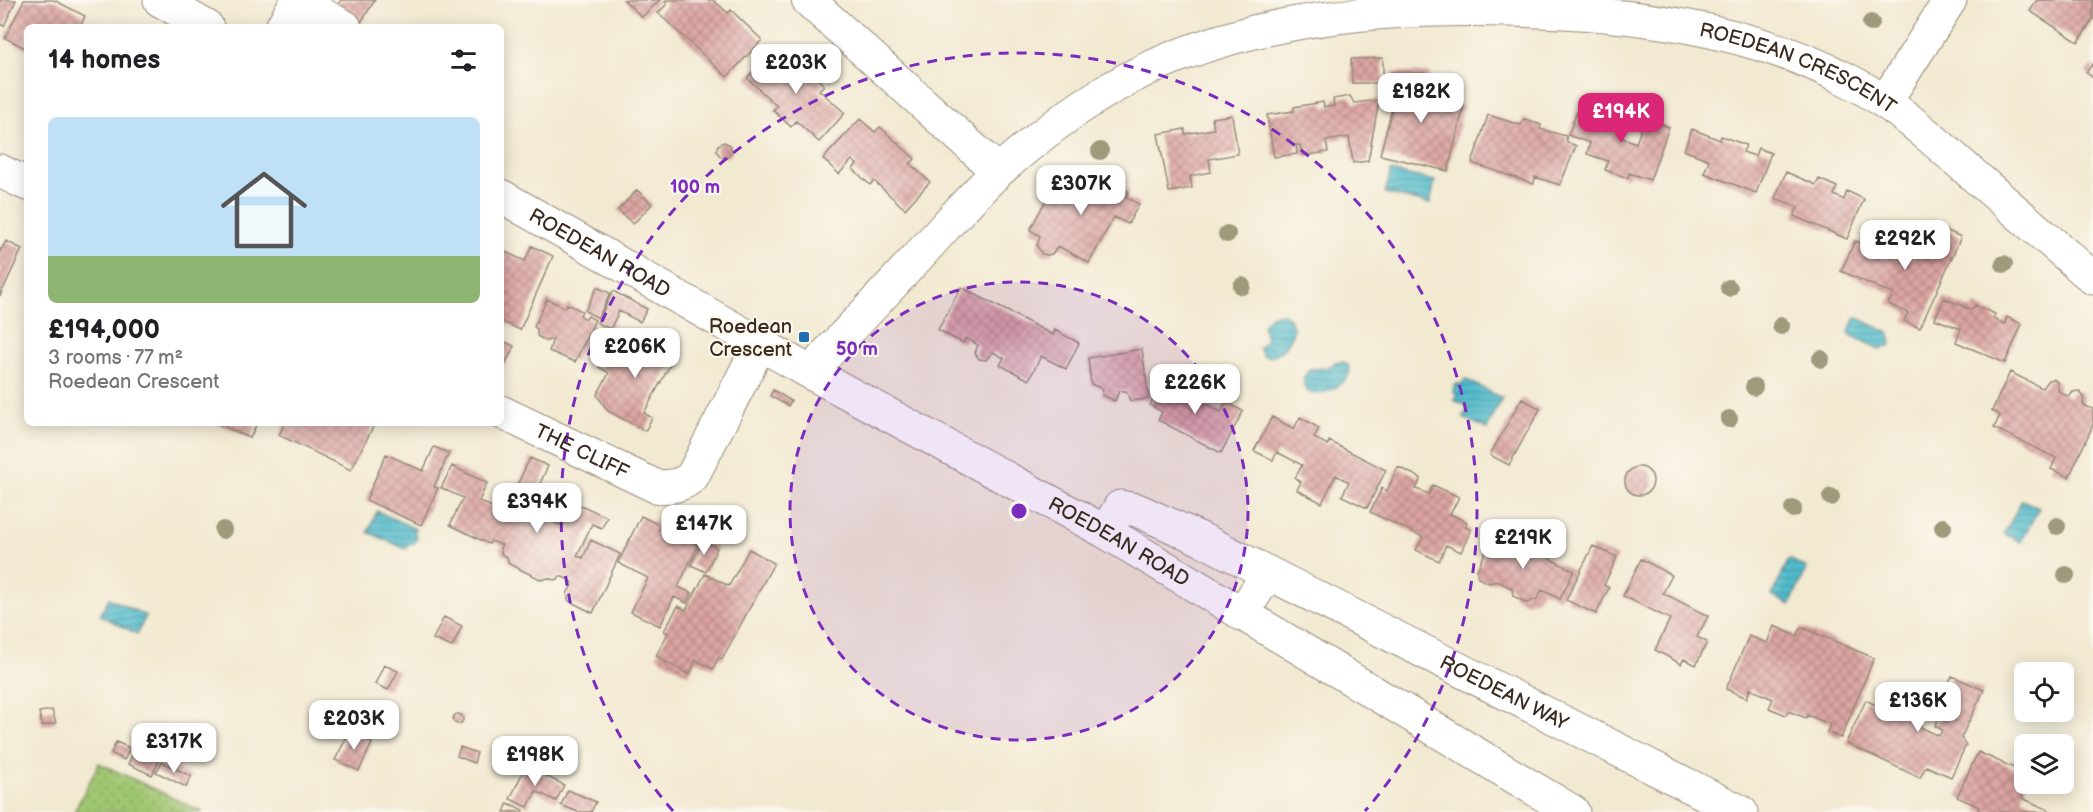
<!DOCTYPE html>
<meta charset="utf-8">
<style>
:root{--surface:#fff;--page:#f6f6f6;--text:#202124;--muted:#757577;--line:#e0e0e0;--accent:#db2777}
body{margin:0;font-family:"Balsamiq Sans",sans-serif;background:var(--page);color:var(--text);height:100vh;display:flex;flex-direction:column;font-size:22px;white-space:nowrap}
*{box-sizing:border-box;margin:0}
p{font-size:20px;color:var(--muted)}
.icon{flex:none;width:33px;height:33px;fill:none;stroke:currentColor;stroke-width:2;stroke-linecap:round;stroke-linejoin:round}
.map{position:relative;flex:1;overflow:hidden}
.drawer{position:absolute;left:24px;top:24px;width:480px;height:402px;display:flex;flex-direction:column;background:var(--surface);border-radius:9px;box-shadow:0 3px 15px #0003}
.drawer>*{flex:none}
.controls{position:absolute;left:2014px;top:662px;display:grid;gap:12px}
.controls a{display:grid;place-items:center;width:60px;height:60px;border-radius:9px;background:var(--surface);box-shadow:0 3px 15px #0003;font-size:30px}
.price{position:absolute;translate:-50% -51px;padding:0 14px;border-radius:12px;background:#fff;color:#222;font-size:20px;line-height:39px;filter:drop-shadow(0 2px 3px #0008)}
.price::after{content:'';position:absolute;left:50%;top:36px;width:18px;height:14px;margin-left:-9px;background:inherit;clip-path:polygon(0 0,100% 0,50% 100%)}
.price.active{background:var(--accent);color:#fff}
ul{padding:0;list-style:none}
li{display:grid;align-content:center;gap:12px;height:318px;padding:0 24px}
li+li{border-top:2px solid var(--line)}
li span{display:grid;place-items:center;height:186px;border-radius:9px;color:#555}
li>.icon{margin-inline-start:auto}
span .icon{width:108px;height:108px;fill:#fffc;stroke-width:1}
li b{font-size:26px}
h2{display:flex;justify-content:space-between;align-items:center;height:72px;padding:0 24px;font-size:26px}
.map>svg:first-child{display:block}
</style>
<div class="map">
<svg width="2093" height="812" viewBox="0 0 2093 812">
<defs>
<pattern id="grass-dots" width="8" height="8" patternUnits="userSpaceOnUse" patternTransform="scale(1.5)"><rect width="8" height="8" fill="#9fc671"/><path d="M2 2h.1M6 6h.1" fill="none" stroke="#83a15c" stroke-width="1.8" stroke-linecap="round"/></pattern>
<pattern id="water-rules" width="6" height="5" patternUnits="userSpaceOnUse" patternTransform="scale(1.5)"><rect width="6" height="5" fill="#50bbcc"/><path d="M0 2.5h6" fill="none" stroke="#4498a5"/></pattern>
<pattern id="building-cross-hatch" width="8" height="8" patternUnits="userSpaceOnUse" patternTransform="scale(1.5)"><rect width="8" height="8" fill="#dda5a3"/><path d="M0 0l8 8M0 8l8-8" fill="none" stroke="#b48784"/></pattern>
</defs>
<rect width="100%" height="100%" fill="#fbf7ec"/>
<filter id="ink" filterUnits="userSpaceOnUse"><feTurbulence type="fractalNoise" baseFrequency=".0167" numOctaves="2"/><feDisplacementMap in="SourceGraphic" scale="12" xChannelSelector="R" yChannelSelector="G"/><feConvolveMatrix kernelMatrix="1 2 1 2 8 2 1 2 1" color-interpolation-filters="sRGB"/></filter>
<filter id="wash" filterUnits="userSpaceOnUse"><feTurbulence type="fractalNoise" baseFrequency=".008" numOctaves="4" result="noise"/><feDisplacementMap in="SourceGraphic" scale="24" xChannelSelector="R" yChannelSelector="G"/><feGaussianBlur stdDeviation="1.35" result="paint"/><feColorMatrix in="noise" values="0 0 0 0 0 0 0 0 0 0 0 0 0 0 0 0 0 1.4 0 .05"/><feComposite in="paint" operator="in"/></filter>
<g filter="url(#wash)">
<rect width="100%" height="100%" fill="#f2e9d1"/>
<path fill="url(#grass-dots)" stroke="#6d7848" stroke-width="1.5" d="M99,763l104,49h-129z"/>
<path fill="url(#water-rules)" stroke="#467275" stroke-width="1.5" d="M1391,171l44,10 -5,23 -45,-11z
M1281,313c27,10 3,48 -18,43l-4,-8 7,-8 -3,-15 8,-9z
M1856,317l33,16 3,8 -2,5 -8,1 -1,3 -33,-16z
M1343,362l5,3 2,7c-6,18 -51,36 -46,5l6,-8 17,-1 8,-5z
M1465,379l37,19 -15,31 -24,-11 5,-11 -14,-7 3,-5 -4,-3 1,-6 3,-2h5z
M2022,500l17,8 -18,34 -17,-8z
M377,511l39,18 -2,4 3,3c-1,7 -3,8 -9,9l-2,4 -38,-17z
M1789,559l18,9 -17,37 -18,-9z
M109,598l37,18 -9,18 -37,-19z"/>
<g id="blocks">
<path fill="url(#building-cross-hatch)" d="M0,0h16l-12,26 -4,-2z
M24,0h30l31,16 -5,11h-53v22l-22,-11z
M341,0h34l-15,24 -24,-15z
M624,0h36l-18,17z
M666,0h47l15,13 3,-3 31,30 -35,37 -69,-64 9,-9 -2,-2z
M2037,0h56v19l-15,23 -48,-31z
M775,48l18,17 5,-5 26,25 -5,5 26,23 -26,29 -23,-21 -5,6 -18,-17 4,-4 -30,-28z
M1383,58v25h-31l-1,-24z
M2093,64v14l-7,-6z
M1393,72l37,1 -1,24 35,9 -16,65 -68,-16 13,-50z
M1350,96l4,7 25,-3 -11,61 -15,2 -4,-26 -23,4 2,11 -26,4 -2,-11h-4l1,9 -23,3 -7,-42 27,-4v-4l29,-5 1,5 10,-1 -1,-7z
M1577,112l22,8 2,-5 24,8 -5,14 16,6 9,-25 24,9 -19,53 -21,-7 -1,5 -23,-8 3,-9 -21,-7 3,-11 -22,-8z
M1232,115l6,39 -29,5 2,13 -21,4 2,12 -23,4 -11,-58 27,-5v5l29,-5 -2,-11z
M1488,115l33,10 3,-6 17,6 -1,4 26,7 1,6 9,4 -16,39 -25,-8 -1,7 -62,-21z
M860,119l15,13 5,-5 35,32 -5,5 20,18 -25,27 -31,-28 -4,4 -17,-16 4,-5 -5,-4 -13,14 -16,-15z
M1692,129l28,11 1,-4 25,9 -3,7 12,4 3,-8 13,5 -15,40 -52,-20 5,-13 -25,-10z
M724,142l6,3 2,6 -4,6h-7l-5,-6 2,-6z
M1092,172l37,20 -3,5 13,7 -11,20 -14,-7 -25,46 -31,-17 -6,8 -5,1 -5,-1 -5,-8 3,-10 -10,-6 25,-47 12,7 4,-7 11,6z
M1786,172l30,13 3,-6 18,8 -3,8 10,5 3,-9 17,8 -17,40 -53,-23 4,-9 -23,-9z
M637,190l15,14 -19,20 -15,-14z
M1934,225l27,12 -41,91 -16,-7 4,-8 -20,-9 5,-10 -52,-23 14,-30 20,8 6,-14 29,12 -4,9 8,3 2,-6 5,2z
M6,241l16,8 -22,47v-47l1,1z
M532,246l21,10 -33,74 -19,-9v-71l24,11z
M597,287l13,6 -12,25 -13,-7z
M961,287l92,48 2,-5 24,13 -13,26 -25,-13 -12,24 -29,-15 4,-7 -11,-6 -7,8 -7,-1 -4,-6 3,-8 -12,-7 -3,5 -25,-13z
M613,291l34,18 -7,13 -21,-11 -9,18 -13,-6z
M1944,298l28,12 3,-5 20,9 -2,5 12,5 2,-7 15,7 -17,39 -49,-21 5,-13 -26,-10z
M547,299l18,9 2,-4 15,7 -2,4 6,4 2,-3 7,4 -20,42 -26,-11 4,-12 -7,2 -9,-5v-7l-3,-2z
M644,332l18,9 -2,4 16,9 -32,59 8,5 -7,13 -37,-20 -11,-16 12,-22 -10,-6 7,-13 9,4 11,-20 11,6z
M501,340l13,6 -13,27z
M1142,349l7,50 -19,2 -4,-10h-7l-4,10 -13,-6 1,-6 -12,-5 -3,-26z
M2010,372l32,16 6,-8 6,-1 4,4v8l11,6 4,-5 6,-1 5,6 -1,8 10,4v16l-24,52 -18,-8 5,-11 -62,-30 6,-13 -8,-4z
M1163,380l14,8 4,-7 25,13 -4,8 19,10 5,-10 17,9 -22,42 -63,-33 4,-8 -12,-7z
M773,390l18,11 -3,5 -18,-10z
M1522,398l18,11 -31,56 -19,-10z
M1272,417l22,12 6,-12 19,11 -5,10 14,7 1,-4 57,29 -19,38 -25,-12 7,-14 -13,-7 -14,28 -25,-13 4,-8 -6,-4 7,-13 -25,-13 -4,8 -19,-9z
M216,423h41l-7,15z
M285,423h90l-24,47 -72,-35z
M434,447l15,6 -15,34 4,1 -17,37 -55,-25 20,-46 37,17z
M530,458l18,8 -10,22 6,3 -7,13 11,4 -4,9 15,8 11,-25 37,17 -5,11 -10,-4 -15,32 6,2 8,-18 29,14 -27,59 -24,-12 -2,-7 6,-11 -6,-4 -7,-3 -2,3 -4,1 -6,-2 -6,2 -33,-16 -2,-7 -5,-2 -2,-7 2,-3 -11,-4 -2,3 -39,-19 13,-27 -22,-10 11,-22 35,17 -8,18 25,12z
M1398,467l23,11 -5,11 13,5 4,-9 26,12 -9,17 17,8 -2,5 6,3 -10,22 -15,-7 -7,16 -23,-11 7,-13 -53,-25 12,-24 5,3z
M1625 481a14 14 0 1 1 28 0a14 14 0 1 1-28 0Z
M641,516l20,10 -2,3 16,9 2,-4 21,11 -20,42 14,6 -5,10 -13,-6 -14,29 -29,-14 17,-34 -30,-15z
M1496,531l78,40 -14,28 -18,-9 -5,9 -10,4 -14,-7 -1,-8 -15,-7 -8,2 -11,-5 -1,-8z
M703,540l14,8 -11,24 -15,-7z
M1593,546l24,11 -13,28 5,3 -13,26 -30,-14z
M749,549l25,14 -52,96 -3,-2 -6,12 -17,-9 -7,15 -33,-19 12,-23 -4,-2 14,-25 8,4 19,-36 24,12z
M1641,559l31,16 -9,18 45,23 -11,21 10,5 -11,23 -12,-6 -3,5 -26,-14 15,-31 -47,-23z
M444,617l18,9 -10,21 -19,-8z
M1774,626l23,10 4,-9 73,31 -33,80 -14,-6 3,-8 -23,-9 -1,3 -18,-7 -2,4 -17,-7 4,-9 -23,-10 -3,9 -21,-9 23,-53 18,7z
M384,665l14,6 -10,19 -13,-6z
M1952,676l32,14 -23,48 5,7 -15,32 -25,-11 -6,12 -74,-35 20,-43 21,11 2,-5 29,14 -2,5 23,11 3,-6 -7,-4 10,-21 -6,-2z
M370,706l10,5 -4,8 -10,-5z
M52,710l4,13 -14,3 -3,-14z
M453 719a5 5 0 1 1 10 0a5 5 0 1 1-10 0Z
M350,731l22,12 -13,28 -24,-11z
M116,742l14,6 -6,12 -13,-7z
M460,747l17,6 -3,10 -17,-7z
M135,750l24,11 -7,14 -24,-11z
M1978,752l47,21v10h3l-6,15 31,14h-76l2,-5 -22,-10z
M162,762l29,14 -5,11 -30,-15z
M526,766l38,19 -8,16 -20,-10 -8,16 -18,-8z
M568,790l28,12 -5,10h-13l-17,-7z
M508,803l15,7 -1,2h-18z"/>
</g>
</g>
<g filter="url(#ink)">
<use href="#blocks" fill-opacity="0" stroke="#968a78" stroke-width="1.5"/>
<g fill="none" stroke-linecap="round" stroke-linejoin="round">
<defs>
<g id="minor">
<path d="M808,0l190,171"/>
<path d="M282,27l11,-19 11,3 10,-1 31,17"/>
<path d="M1885,102l65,-102"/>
<path d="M0,171l27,13"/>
<path id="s1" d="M813,374l10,-16c34,-36 68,-72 101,-108 25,-27 49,-56 77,-81 33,-29 68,-56 107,-79 119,-71 264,-83 400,-80 116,2 234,16 338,69 49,25 83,57 124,93 41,35 82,71 123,106"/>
<path id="s2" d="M501,412l154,74c14,2 26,0 37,-9l68,-133"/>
<path id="s3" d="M1106,532l14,-25 17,3 66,30 538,272"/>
<path d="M1242,614l26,-41"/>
</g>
<g id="major">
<path d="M160,0l47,27"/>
<path id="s4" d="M501,196l312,178 293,158 467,280"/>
</g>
</defs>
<use href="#minor" stroke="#968a78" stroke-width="35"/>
<use href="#major" stroke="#968a78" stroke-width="35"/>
<use href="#minor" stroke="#fff" stroke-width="33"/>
<use href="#major" stroke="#fff" stroke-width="33"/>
</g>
<g fill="#9e9a7c">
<circle cx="1871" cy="23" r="9"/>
<circle cx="1100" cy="151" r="9"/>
<circle cx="1227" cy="234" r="9"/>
<circle cx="2004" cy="264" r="9"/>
<circle cx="1242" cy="286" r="9"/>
<circle cx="1729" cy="288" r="9"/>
<circle cx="1781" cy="326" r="9"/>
<circle cx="1821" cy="359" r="9"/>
<circle cx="1754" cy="387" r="9"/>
<circle cx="1729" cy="419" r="9"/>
<circle cx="1831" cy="497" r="9"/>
<circle cx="1793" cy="509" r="9"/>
<circle cx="2057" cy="526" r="9"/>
<circle cx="1943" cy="527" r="9"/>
<circle cx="223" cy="530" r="9"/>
<circle cx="2066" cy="575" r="9"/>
</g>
</g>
<circle cx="1019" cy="511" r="229" fill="#7b2cbf" fill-opacity=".12"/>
<g fill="none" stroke="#7b2cbf" stroke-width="3" stroke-dasharray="10 8">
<circle cx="1019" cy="511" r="229"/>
<path d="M673 811A458 458 0 1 1 1365 811"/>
</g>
<rect fill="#1f6fb2" stroke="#fbf7ec" stroke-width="2" x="798" y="331" width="12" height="12" rx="3"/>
<g text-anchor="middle" stroke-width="4.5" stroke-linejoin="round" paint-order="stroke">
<g font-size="20" fill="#3b2a1e" stroke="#fbf7ec">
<text dy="7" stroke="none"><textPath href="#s1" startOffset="1124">ROEDEAN CRESCENT</textPath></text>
<text dy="7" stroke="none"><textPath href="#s4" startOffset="114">ROEDEAN ROAD</textPath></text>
<text dy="7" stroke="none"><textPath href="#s2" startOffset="90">THE CLIFF</textPath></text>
<text dy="7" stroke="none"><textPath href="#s4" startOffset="708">ROEDEAN ROAD</textPath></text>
<text dy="7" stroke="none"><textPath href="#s3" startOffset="456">ROEDEAN WAY</textPath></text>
</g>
<g font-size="20" fill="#3b2a1e" stroke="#fbf7ec" text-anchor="end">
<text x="792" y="333">Roedean<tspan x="792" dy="23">Crescent</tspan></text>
</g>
</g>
<circle cx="1019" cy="511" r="9" fill="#7b2cbf" stroke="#fbf7ec" stroke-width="3"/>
<g font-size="18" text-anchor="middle" font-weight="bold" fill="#7b2cbf" stroke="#fbf7ec" stroke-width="4.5" stroke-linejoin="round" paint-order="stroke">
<text x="695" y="193">100 m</text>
<text x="857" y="355">50 m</text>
</g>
</svg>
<div class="controls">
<a><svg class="icon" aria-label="locate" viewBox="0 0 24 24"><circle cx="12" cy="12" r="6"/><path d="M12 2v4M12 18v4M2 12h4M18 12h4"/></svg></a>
<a><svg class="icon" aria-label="layers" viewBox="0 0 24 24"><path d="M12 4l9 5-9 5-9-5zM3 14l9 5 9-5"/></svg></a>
</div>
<b class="price" style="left:796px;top:95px">£203K</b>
<b class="price" style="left:1421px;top:124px">£182K</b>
<b class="price active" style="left:1621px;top:144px">£194K</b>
<b class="price" style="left:1081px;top:216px">£307K</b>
<b class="price" style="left:1905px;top:271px">£292K</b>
<b class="price" style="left:635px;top:379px">£206K</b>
<b class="price" style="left:1195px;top:415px">£226K</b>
<b class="price" style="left:537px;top:534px">£394K</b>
<b class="price" style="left:704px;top:556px">£147K</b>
<b class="price" style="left:1523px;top:570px">£219K</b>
<b class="price" style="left:1918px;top:733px">£136K</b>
<b class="price" style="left:354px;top:751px">£203K</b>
<b class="price" style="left:174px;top:774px">£317K</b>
<b class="price" style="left:535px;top:787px">£198K</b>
<section class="drawer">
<h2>14 homes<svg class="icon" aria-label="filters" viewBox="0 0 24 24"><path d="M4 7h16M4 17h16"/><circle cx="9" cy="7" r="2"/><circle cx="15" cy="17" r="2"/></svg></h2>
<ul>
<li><span style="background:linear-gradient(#bfe0f5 75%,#8fb573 0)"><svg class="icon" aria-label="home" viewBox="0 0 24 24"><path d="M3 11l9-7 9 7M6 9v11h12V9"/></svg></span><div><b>£194,000</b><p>3 rooms · 77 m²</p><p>Roedean Crescent</p></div></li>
</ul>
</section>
</div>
